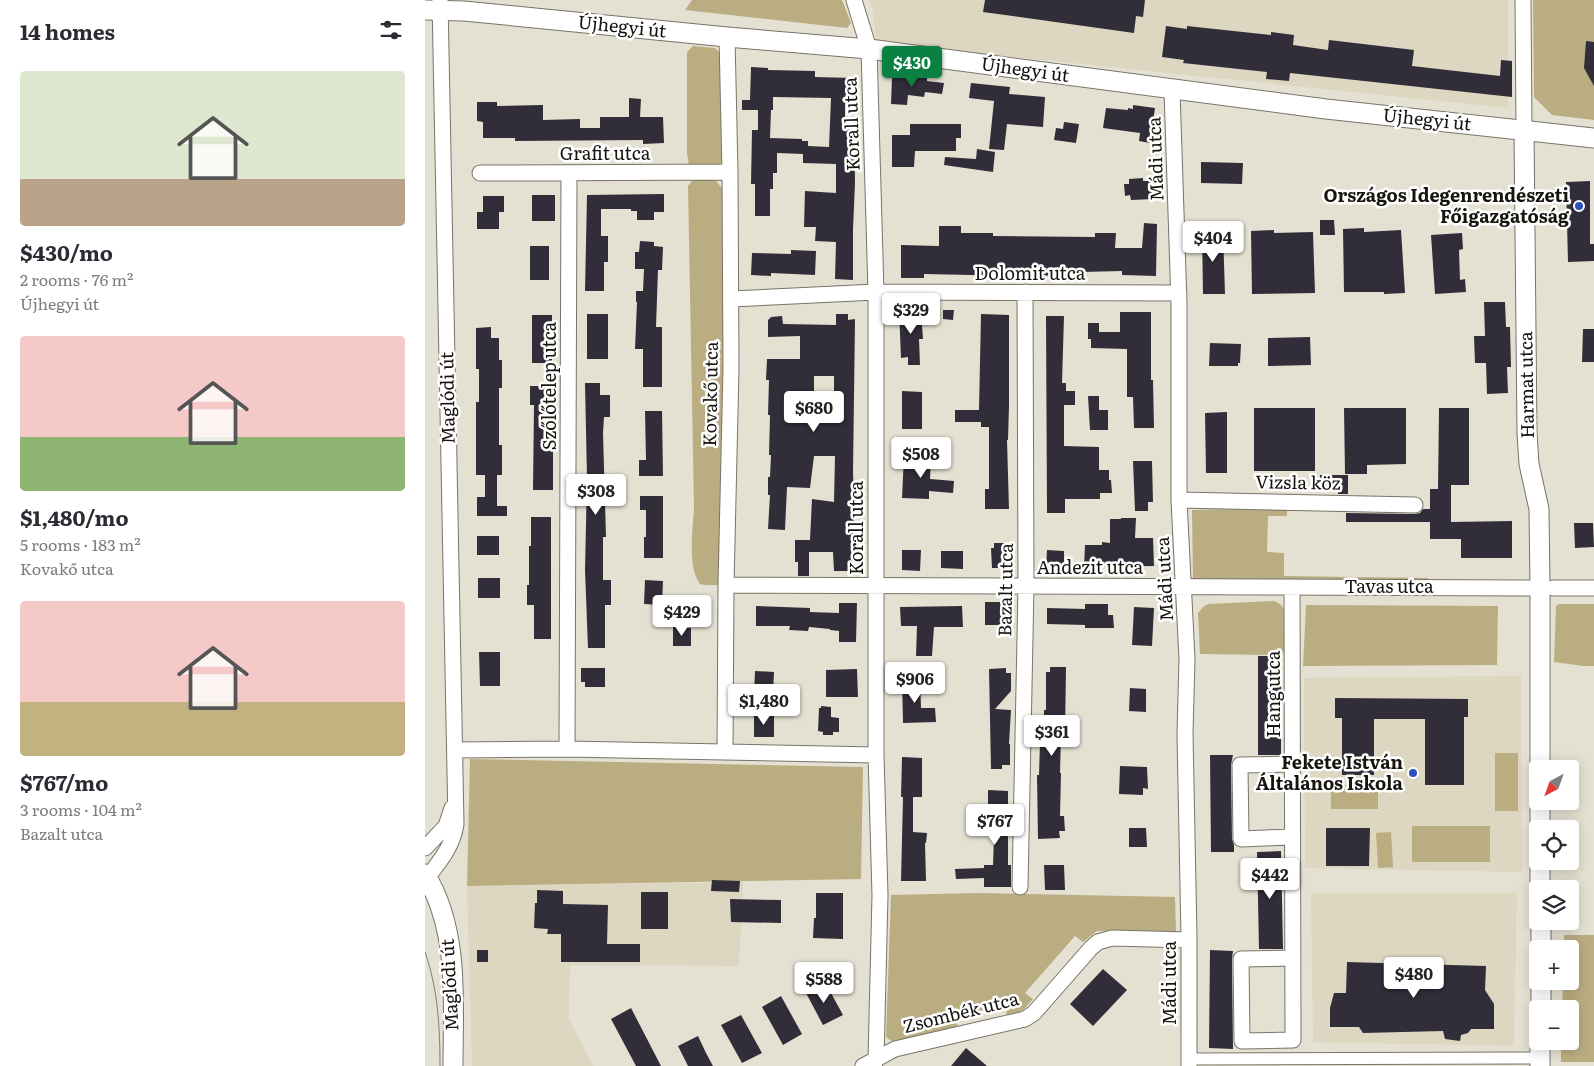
<!DOCTYPE html>
<meta charset="utf-8">
<style>
:root{--surface:#fff;--page:#f7f7f7;--text:#2b2b33;--muted:#7c7c81;--accent:#0b8043}
body{margin:0;font-family:Literata,serif;background:var(--page);color:var(--text);height:100vh;display:flex;flex-direction:column;font-size:19px;white-space:nowrap}
*{box-sizing:border-box;margin:0}
p{font-size:16px;color:var(--muted)}
.icon{flex:none;width:28px;height:28px;fill:none;stroke:currentColor;stroke-width:2;stroke-linecap:round;stroke-linejoin:round}
.map{position:relative;flex:1;overflow:hidden}
.details{display:flex;flex-direction:column;background:var(--surface);width:425px}
.details>*{flex:none}
.needle{width:32px;rotate:221deg}
.buttons{position:absolute;left:1104px;top:760px;display:grid;gap:10px}
.buttons a{display:grid;place-items:center;width:50px;height:50px;border-radius:5px;background:var(--surface);box-shadow:0 2px 12px #0003;font-size:25px}
.price{position:absolute;translate:-50% -42px;padding:0 11px;border-radius:5px;background:#fff;color:#222;font-size:16px;line-height:32px;filter:drop-shadow(0 1px 2px #0008)}
.price::after{content:'';position:absolute;left:50%;top:30px;width:15px;height:11px;margin-left:-8px;background:inherit;clip-path:polygon(0 0,100% 0,50% 100%)}
.price.on{background:var(--accent);color:#fff}
ul{padding:0;list-style:none}
li{display:grid;align-content:center;gap:10px;height:265px;padding:0 20px}
li span{display:grid;place-items:center;height:155px;border-radius:5px;color:#555}
li>.icon{margin-inline-start:auto}
span .icon{width:90px;height:90px;fill:#fffc;stroke-width:1}
li b{font-size:21px}
h2{display:flex;justify-content:space-between;align-items:center;height:60px;padding:0 20px;font-size:21px}
main{display:flex;flex:1;min-height:0}
.map>svg:first-child{display:block}
</style>
<main>
<section class="details">
<h2>14 homes<svg class="icon" aria-label="filters" viewBox="0 0 24 24"><path d="M4 7h16M4 17h16"/><circle cx="9" cy="7" r="2"/><circle cx="15" cy="17" r="2"/></svg></h2>
<ul>
<li><span style="background:linear-gradient(#dfe7d0 70%,#b9a48a 0)"><svg class="icon" aria-label="home" viewBox="0 0 24 24"><path d="M3 11l9-7 9 7M6 9v11h12V9"/></svg></span><div><b>$430/mo</b><p>2 rooms · 76 m²</p><p>Újhegyi út</p></div></li>
<li><span style="background:linear-gradient(#f6c9c9 65%,#8fb573 0)"><svg class="icon" aria-label="home" viewBox="0 0 24 24"><path d="M3 11l9-7 9 7M6 9v11h12V9"/></svg></span><div><b>$1,480/mo</b><p>5 rooms · 183 m²</p><p>Kovakő utca</p></div></li>
<li><span style="background:linear-gradient(#f6c9c9 65%,#c2b280 0)"><svg class="icon" aria-label="home" viewBox="0 0 24 24"><path d="M3 11l9-7 9 7M6 9v11h12V9"/></svg></span><div><b>$767/mo</b><p>3 rooms · 104 m²</p><p>Bazalt utca</p></div></li>
</ul>
</section>
<div class="map">
<svg width="1169" height="1066" viewBox="0 0 1169 1066">
<rect width="100%" height="100%" fill="#e5e1d2"/>
<path fill="#ddd6c0" d="M444,0h639v108l-631,-65 -5,-35z
M1096,676l1,196 -217,-4 -1,-190z
M318,882l-4,84 -169,-1 -1,54 24,47h-121l-5,-180z
M886,893h206l-3,153 -201,-4z"/>
<path fill="#bbad82" d="M267,0h150l9,23 -4,5 -162,-18z
M1108,0h61v120l-42,-5 -18,-18z
M268,46l22,2 4,4 2,10 2,95 -2,6 -7,3h-25l-2,-13v-101z
M285,179l5,1 7,8 1,136 -1,231 -2,30h-15l-5,-1c-13,-17 -7,-55 -6,-76l-6,-322 5,-6z
M862,508v8h-19l-1,36 17,1v23l144,2v7l-235,-2 -1,-73z
M848,601c6,1 9,4 12,10l1,40 -5,4 -81,-1 -2,-41 5,-6 5,-3z
M1134,604h35v62h-10l-30,-4 2,-56z
M881,605l192,1 -1,59 -194,1z
M1070,753h23v58h-23z
M45,759l393,8 -2,112 -394,7z
M906,785l47,1v23h-47z
M987,826h78v36h-78z
M966,832l2,35 -15,1 -2,-35z
M552,893l198,4 1,36 -79,-2 -14,11 -8,-6 -50,57 8,6 -10,11 -16,6 -2,-11 -49,13 2,9 -65,15 -7,-5 5,-142z
M1139,935h30v127h-33v-21h9v-32h-8l1,-28h7v-32h-6z"/>
<path fill="#312e39" fill-rule="evenodd" d="M560,0h160l-2,17 -7,-1 -2,17 -151,-21z
M741,26l21,3v-3l84,9v-3l23,3 -1,10 35,5 1,-10 85,10 -2,16 88,10 1,-16 11,1v36l-222,-24 -1,8 -23,-2 1,-7 -84,-9 1,-3 -22,-3z
M1161,41l8,1v44l-10,-18z
M326,67l17,1v2l47,1v6l40,1v18h-5v5h-5v23h9l1,59 -2,46v51l-18,-1 1,-37 -21,-1 1,-14h-12l1,-36 31,2v-29l-33,-1v-9l-26,-1v20h-4v16h-3v27h-15v-32h-4l1,-54h6v-20h-16v-10h8zM348,97l58,1 -2,49 -21,-1v-5h-6v-2l-32,-1 1,-28h2z
M470,74l32,4v3l17,2 -2,11 -17,-2 -1,5 -16,-2 -1,10 -16,-1 1,-27z
M546,83l39,4 -1,7 36,3 -2,30 -36,-3 -3,26 -15,-1 5,-48 -25,-3z
M204,98l12,1 -1,18h23l1,26 -21,1v-4l-128,1v-3h-32v-16l-6,-1v-19h20v4l46,-1v15l37,-1v9h20v-11h29z
M708,105l22,3 -5,35 -11,-2 1,-8 -37,-5 3,-20 22,2v-2l5,1z
M639,122l15,2 -3,19 -22,-3 2,-12 7,1z
M485,124h51v14h-5v13h-41l-1,16h-22v-32h18z
M552,149l18,3 -2,20 -49,-7 1,-8 31,2z
M776,162l42,1 -1,21 -41,-1z
M718,178v3h10l1,18 -23,1 -1,-5 -5,1 -1,-12h5v-5z
M1165,181v63h4v17l-26,1 -2,-80z
M239,194v18h-10v8h-17v-9h-6v-2h-30v27h7v26h-4v29h-19l2,-96z
M107,195h23v26h-23z
M58,196h21v16h-5v17h-22v-17h6z
M895,220h14l1,15h-15z
M719,223l13,1 -1,52 -34,-1v-4l-41,1v3l-61,1 -96,-2v4h-23v-33l38,1v-20h22v7h32v3l102,1v-4h21l-1,15h27z
M939,228v4l37,-2 4,63 -21,1v-2h-40l-1,-63z
M849,230v3l39,-1 2,61 -63,1 -1,-63z
M798,231l2,63h-22l-1,-62z
M1037,233l1,16 -4,1 1,30 5,-1 1,13 -31,2 -4,-59z
M215,241l14,1v4l9,1 -1,23h-4l-2,57h6v60h-19v-38h-8l2,-47h-1v-11h7l1,-22h-9v-17h4z
M105,246h19v34h-19z
M366,250l25,1 -1,24 -44,-2v3l-20,-1 1,-22 39,1z
M1059,302h21l1,25h4l1,40h-4l1,26 -21,1 -1,-31h-11l-1,-27h11z
M474,310l22,1 2,28h-4l1,26h-12v-8l-7,1z
M518,310h11l-1,10 -10,-1z
M695,312h31v68h2l1,48h-20l-1,-31h-6v-48l-36,-1v-9h-3v-16h11v9h21z
M162,314h21v45h-21z
M411,314h12v6l7,-1 -2,153 1,37v25h-3l1,37h-18l-1,-19h-24v24h-11v-14h-3v-22h15l2,-41 22,3 1,-46h-21l-4,32 -23,-1 -2,43 -17,-1 2,-34h-2v-18h2l1,-22h-2l1,-40h-2l1,-35h-3l1,-21h33v-23l-32,1v-17l3,-3 11,-1 1,8 53,1zM389,376h20v23l-20,-3z
M556,314l28,1v91l-1,34h-1l2,69h-24v-20h4v-62h-8v-5h-26v-12h24z
M107,315h20v48h-20z
M621,316h18l-2,67h4v8h9v14h-11v41l35,1v23h10v10h2l1,13h-12v6h-35v14h-18z
M66,327v11h8v22h3v28h-3v57h3v30h-5v31h10v10h-30v-19h8v-22h-9v-73h3v-33h-3v-41z
M1158,329h11v33h-12z
M885,337l1,28 -43,1v-28z
M785,343l31,1 -1,19h-2v3h-29z
M160,383h15v12h10v22h-6l-1,16 3,104h-3v43h8v25h-6v43h-17l-3,-78 2,-91z
M105,386h23v104h-20l1,-85h-4z
M477,391l20,1v37h-20z
M663,396h11v14h9v20h-18z
M829,408h61v63h-61z
M919,408h62v56l-39,1v9h-22z
M1014,408h30v77h-18v37l61,-1v37h-51v-19h-31v-17h-84v-9l69,1 5,-1 3,-4h7v-20h8z
M220,411h17l1,65h-24v-16h7z
M802,412v61h-21l-1,-60z
M479,455l27,2 -1,22 24,2 -1,12 -24,-2v8l-27,-1z
M708,461h19l1,41h-5v9h-13z
M895,475h28v19h-10v-4h-18z
M215,496h23v62h-19v-21h2v-27h-6z
M106,517h20v122h-17v-34h-7v-20h2v-39h2z
M696,518h15l-1,20h18l1,28 -70,1 1,-22h17v-3l8,1v-24h11z
M1149,523h19l1,24 -19,1z
M52,536h22v19h-22z
M569,543h11v5h4v20h-17l-1,-20h3z
M477,550h19l-1,21 -18,-1z
M622,550l17,1v19h-18z
M516,551h22v18l-22,-1z
M53,578h22v20h-22z
M220,580l18,1 -1,24 -18,-1z
M560,602h24v23h-24z
M414,603h18l-1,39h-17v-11l-9,-1v-1l-21,-2 -1,4 -19,-1 1,-4h-34v-20l54,2v4l29,1z
M660,604h23v11h5l1,13h-29v-3l-38,-1v-16l38,1z
M537,606l1,21h-29l-2,29h-16l1,-30h-16l-1,-19z
M709,607l20,1 -2,38 -20,-1z
M248,627l18,1v18h-18z
M54,652h21v34h-20z
M833,656h23v99h-23z
M625,667h16l-1,68h-4l-1,38h1l-1,43h4l1,15h-6l1,7 -22,1 -1,-64h2l1,-33 4,1v-33h2v-38h4z
M156,668h24v19h-20v-5h-4z
M581,668v5h5v18l-16,18 16,1 -2,34h1v21h-8v4h-11l-2,-100z
M432,669l1,28h-32v-27z
M330,671l19,1 -1,23 -19,-1z
M477,680h18l1,28h14l1,14 -33,1z
M705,688l16,1v23l-17,-1z
M910,698l133,1v18h-4v68h-39v-66h-51v56h-32v-57h-7z
M396,706l10,1v10l8,1v14h-6v3h-10v-3l-5,-1 1,-23h2z
M329,716h20v21h-20z
M785,755h23l-2,10 1,74 2,6v7h-23z
M477,757l20,1v39h-9v35l14,1 -1,10h-1l1,38h-25l2,-84h-2z
M695,766l27,1 1,22 -5,-1v7l-24,-1z
M563,790l20,1v74h3v22h-27v-9l-28,1 -1,-10 29,-1v-3h9l1,-28h-3v-26h-3z
M704,828h17l1,19h-18z
M901,828h44l-1,38h-43z
M856,851l2,98h-24l-2,-97z
M619,865h20l1,25h-20z
M287,880l28,1 -1,11 -28,-1z
M112,890l26,1v13l45,1 -1,39h33v18h-79v-28h-14l1,-5 -14,-1 1,-25h2z
M216,892h27v37h-27z
M391,893h27v46l-30,-1 1,-20h2z
M305,899l51,1v23l-50,-1z
M52,950h11v12h-11z
M785,950l23,1 -1,8 1,90 -24,-1z
M922,962l139,4 -1,24 9,14v25h-23l-3,4 -7,2 -1,6 -15,-2 -2,-8 -80,2 -4,-6h-29v-19l4,-15h12z
M678,969l24,21 -34,36 -23,-22z
M400,982l18,33 -20,10 -17,-32z
M356,996l21,38 -19,11 -21,-38z
M206,1008l30,58h-25l-25,-47z
M316,1015l21,38 -20,10 -21,-38z
M273,1036l8,17 7,13h-25l-10,-20z
M541,1048l21,18h-36z"/>
<g fill="none" stroke-linecap="round" stroke-linejoin="round">
<defs>
<path id="pedestrian" d="M764,1059l342,-1"/>
<path id="minor" d="M429,0l15,49 7,243v463l4,140 -4,164 -2,7
M1098,0l1,130
M747,90l7,214v196l8,159 -2,75 4,203v129
M55,173l250,-1
M306,299l145,-7 303,1
M754,500l236,5
M301,585l814,3
M867,587l1,453 -51,1 -1,-82 52,-1
M1128,588h41
M142,749l2,-576
M30,750l112,-1 309,6
M300,752l1,-167 5,-216 -1,-197 -3,-135
M867,764l-52,1 1,74 51,-2
M0,848l21,-22 6,-18
M2,878c13,-17 26,-32 29,-54l-16,-824
M595,887l6,-300 -1,-295
M438,1066l32,-17 130,-30 9,-6 57,-65 7,-6 14,-4 77,2"/>
<path id="tertiary" d="M0,10l39,1 263,26 142,12 457,60 268,29
M1099,130l3,303 2,31 10,45 1,79v181
M1115,829v-28
M0,874c35,57 28,128 28,192
M1115,889v-28
M1116,921v28
M1116,1009v-28
M1115,1066v-25"/>
</defs>
<use href="#pedestrian" stroke="#787467" stroke-width="13"/>
<use href="#minor" stroke="#787467" stroke-width="17"/>
<use href="#tertiary" stroke="#787467" stroke-width="21"/>
<use href="#pedestrian" stroke="#fff" stroke-width="11"/>
<use href="#minor" stroke="#fff" stroke-width="15"/>
<use href="#tertiary" stroke="#fff" stroke-width="19"/>
<path stroke="#827f74" stroke-width="1" d="M0,952c13,37 15,76 15,114"/>
</g>
<g fill="#2f4dbd" stroke="#fff" stroke-width="2">
<circle cx="1154" cy="206" r="5"/>
<circle cx="988" cy="773" r="5"/>
</g>
<g text-anchor="middle" stroke-width="5" stroke-linejoin="round" paint-order="stroke">
<g font-size="18" fill="#16140f" stroke="#fff">
<text transform="translate(197 27) rotate(6)" y="6">Újhegyi út</text>
<text transform="translate(600 70) rotate(8)" y="6">Újhegyi út</text>
<text transform="translate(1002 120) rotate(6)" y="6">Újhegyi út</text>
<text transform="translate(427 124) rotate(-92)" y="6">Korall utca</text>
<text x="180" y="160">Grafit utca</text>
<text transform="translate(731 159) rotate(-92)" y="6">Mádi utca</text>
<text x="605" y="280">Dolomit utca</text>
<text transform="translate(1102 385) rotate(-91)" y="6">Harmat utca</text>
<text transform="translate(125 386) rotate(-90)" y="6">Szőlőtelep utca</text>
<text transform="translate(286 394) rotate(-89)" y="6">Kovakő utca</text>
<text transform="translate(23 398) rotate(-91)" y="6">Maglódi út</text>
<text transform="translate(873 483) rotate(1)" y="6">Vizsla köz</text>
<text transform="translate(432 528) rotate(-90)" y="6">Korall utca</text>
<text x="665" y="574">Andezit utca</text>
<text transform="translate(740 579) rotate(-93)" y="6">Mádi utca</text>
<text x="964" y="593">Tavas utca</text>
<text transform="translate(581 590) rotate(-89)" y="6">Bazalt utca</text>
<text transform="translate(849 694) rotate(-90)" y="6">Hang utca</text>
<text transform="translate(745 983) rotate(-90)" y="6">Mádi utca</text>
<text transform="translate(25 985) rotate(-93)" y="6">Maglódi út</text>
<text transform="translate(536 1013) rotate(-14)" y="6">Zsombék utca</text>
</g>
<g font-size="18" font-weight="bold" fill="#16140f" stroke="#fff" text-anchor="end">
<text x="1144" y="202">Országos Idegenrendészeti<tspan x="1144" dy="21">Főigazgatóság</tspan></text>
<text x="978" y="769">Fekete István<tspan x="978" dy="21">Általános Iskola</tspan></text>
</g>
</g>
</svg>
<div class="buttons">
<a><svg class="needle" viewBox="-14 -14 28 28"><path d="M0-13l5 13h-10z" fill="#e53935"/><path d="M0 13l5-13h-10z" fill="#7c7c81"/></svg></a>
<a><svg class="icon" aria-label="locate" viewBox="0 0 24 24"><circle cx="12" cy="12" r="6"/><path d="M12 2v4M12 18v4M2 12h4M18 12h4"/></svg></a>
<a><svg class="icon" aria-label="layers" viewBox="0 0 24 24"><path d="M12 4l9 5-9 5-9-5zM3 14l9 5 9-5"/></svg></a>
<a>+</a>
<a>−</a>
</div>
<b class="price on" style="left:487px;top:88px">$430</b>
<b class="price" style="left:788px;top:263px">$404</b>
<b class="price" style="left:486px;top:335px">$329</b>
<b class="price" style="left:389px;top:433px">$680</b>
<b class="price" style="left:496px;top:479px">$508</b>
<b class="price" style="left:171px;top:516px">$308</b>
<b class="price" style="left:257px;top:637px">$429</b>
<b class="price" style="left:490px;top:704px">$906</b>
<b class="price" style="left:339px;top:726px">$1,480</b>
<b class="price" style="left:627px;top:757px">$361</b>
<b class="price" style="left:570px;top:846px">$767</b>
<b class="price" style="left:845px;top:900px">$442</b>
<b class="price" style="left:989px;top:999px">$480</b>
<b class="price" style="left:399px;top:1004px">$588</b>
</div>
</main>
